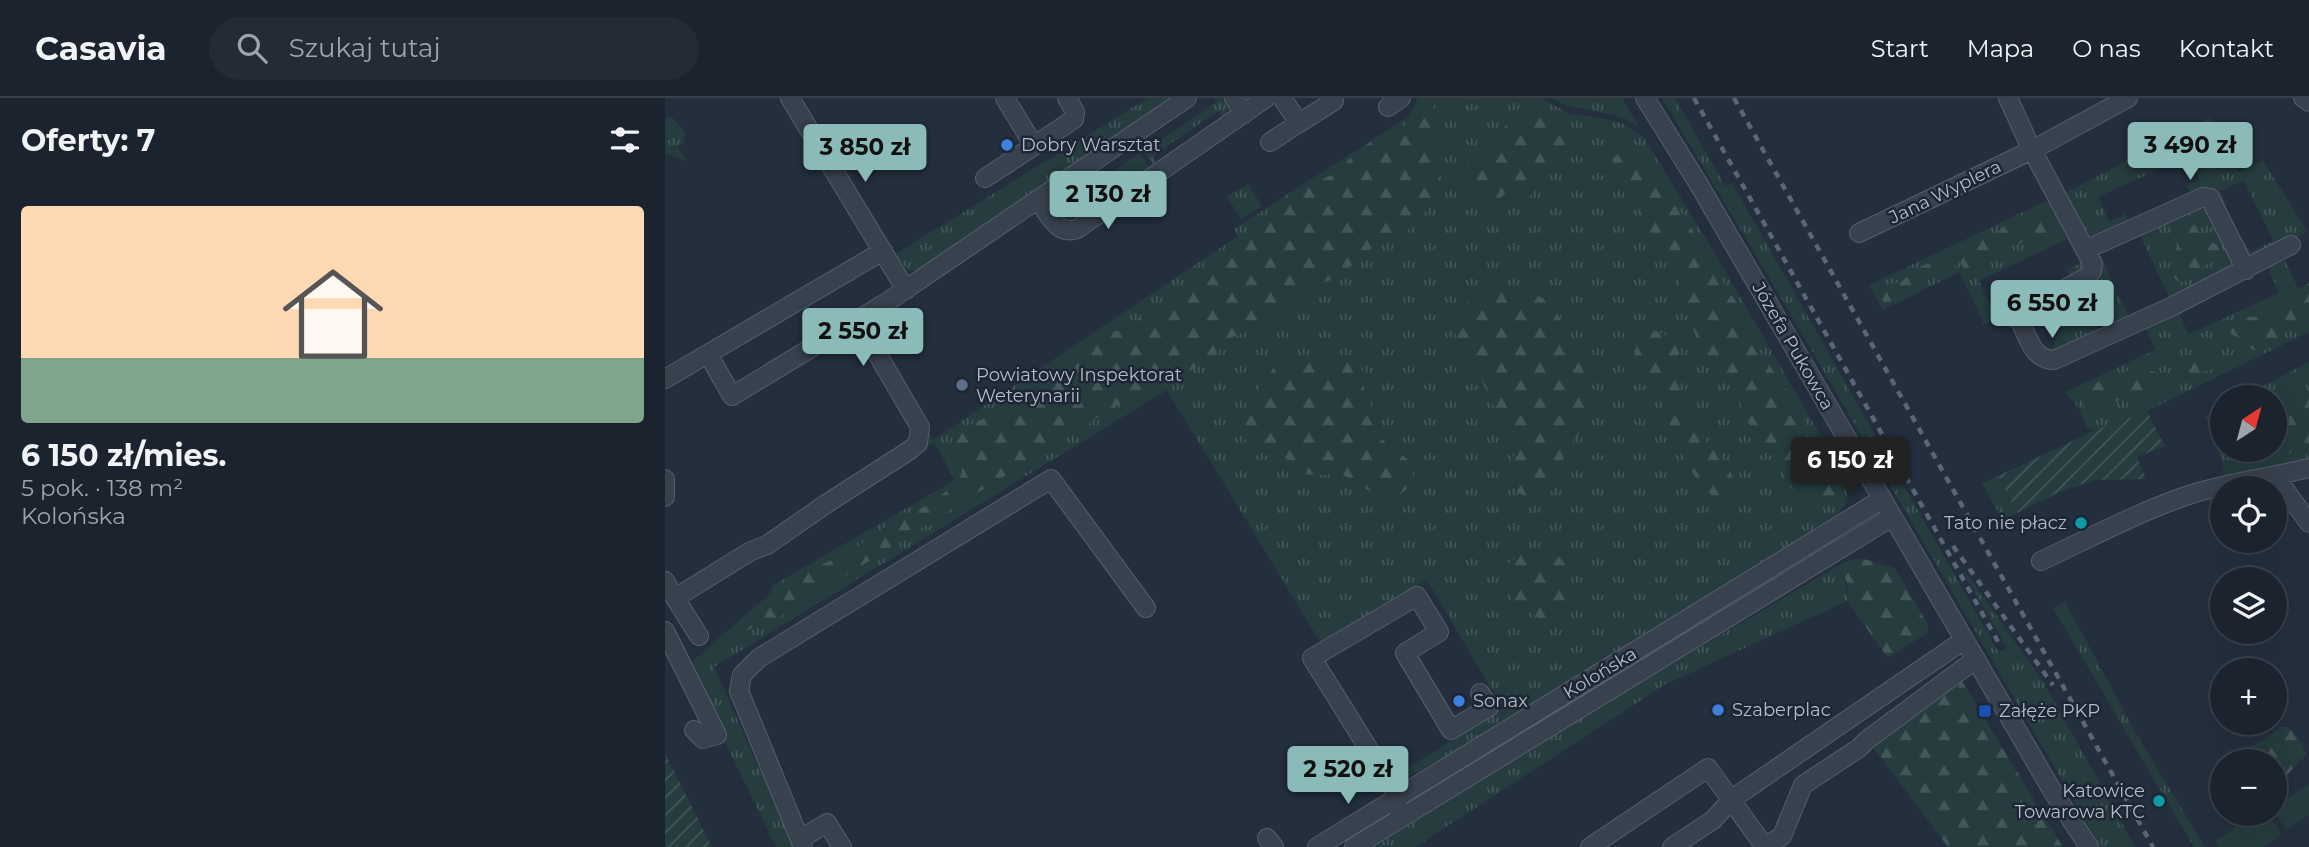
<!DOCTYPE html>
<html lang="pl">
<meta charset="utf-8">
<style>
:root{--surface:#1b232e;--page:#242b36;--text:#f1f3f6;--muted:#a0a4aa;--line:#39404a;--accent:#8bbbb9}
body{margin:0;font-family:Montserrat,sans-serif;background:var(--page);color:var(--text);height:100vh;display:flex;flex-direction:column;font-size:26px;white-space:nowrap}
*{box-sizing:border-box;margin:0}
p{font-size:23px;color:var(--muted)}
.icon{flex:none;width:38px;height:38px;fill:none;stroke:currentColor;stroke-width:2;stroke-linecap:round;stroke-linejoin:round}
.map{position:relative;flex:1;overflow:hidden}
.side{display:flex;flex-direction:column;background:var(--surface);width:665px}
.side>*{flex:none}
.needle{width:46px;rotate:36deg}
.tools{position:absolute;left:1545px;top:287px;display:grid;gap:14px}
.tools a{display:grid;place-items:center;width:77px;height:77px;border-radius:50%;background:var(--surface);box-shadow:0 7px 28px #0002,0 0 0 2px var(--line);font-size:35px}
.price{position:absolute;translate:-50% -60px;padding:0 16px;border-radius:7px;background:var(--accent);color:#111;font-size:23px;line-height:46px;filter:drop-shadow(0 2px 4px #0008)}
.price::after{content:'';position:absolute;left:50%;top:42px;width:21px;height:16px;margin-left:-10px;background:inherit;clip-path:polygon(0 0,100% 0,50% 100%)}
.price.selected{background:#222;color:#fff}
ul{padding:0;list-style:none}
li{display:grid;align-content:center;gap:14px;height:371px;padding:0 21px}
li+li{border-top:2px solid var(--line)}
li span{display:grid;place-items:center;height:217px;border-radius:7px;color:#555}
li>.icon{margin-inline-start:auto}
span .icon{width:126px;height:126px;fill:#fffc;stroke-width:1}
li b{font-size:30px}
h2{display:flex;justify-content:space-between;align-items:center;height:84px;padding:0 21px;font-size:30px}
header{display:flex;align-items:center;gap:42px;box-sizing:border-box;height:98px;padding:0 35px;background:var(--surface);border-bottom:2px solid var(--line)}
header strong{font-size:33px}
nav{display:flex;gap:38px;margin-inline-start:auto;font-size:24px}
.search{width:490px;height:63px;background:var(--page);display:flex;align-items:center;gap:18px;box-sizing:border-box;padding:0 24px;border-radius:38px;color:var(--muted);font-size:26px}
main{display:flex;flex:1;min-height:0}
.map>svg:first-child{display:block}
</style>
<header>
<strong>Casavia</strong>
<div class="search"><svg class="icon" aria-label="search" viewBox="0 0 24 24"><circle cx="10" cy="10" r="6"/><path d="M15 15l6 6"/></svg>Szukaj tutaj</div>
<nav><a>Start</a><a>Mapa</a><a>O nas</a><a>Kontakt</a></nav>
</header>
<main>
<section class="side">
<h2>Oferty: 7<svg class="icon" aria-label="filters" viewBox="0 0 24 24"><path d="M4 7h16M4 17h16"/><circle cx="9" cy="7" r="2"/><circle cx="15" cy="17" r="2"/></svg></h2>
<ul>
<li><span style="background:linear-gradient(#ffd9b3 70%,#7fa58c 0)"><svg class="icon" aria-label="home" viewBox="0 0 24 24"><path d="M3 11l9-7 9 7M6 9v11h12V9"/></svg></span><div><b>6 150 zł/mies.</b><p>5 pok. · 138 m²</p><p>Kolońska</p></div></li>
</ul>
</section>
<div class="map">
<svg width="1644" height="749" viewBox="0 0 1644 749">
<defs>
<pattern id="grass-tufts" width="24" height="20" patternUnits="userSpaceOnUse" patternTransform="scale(1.75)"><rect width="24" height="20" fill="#263c3f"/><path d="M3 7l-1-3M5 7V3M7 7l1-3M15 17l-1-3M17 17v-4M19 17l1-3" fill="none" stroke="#435659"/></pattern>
<pattern id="forest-firs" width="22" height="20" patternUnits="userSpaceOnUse" patternTransform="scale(1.75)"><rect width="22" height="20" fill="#263c3f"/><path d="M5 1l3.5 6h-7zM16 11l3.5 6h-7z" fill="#435659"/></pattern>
<pattern id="garden-furrows" width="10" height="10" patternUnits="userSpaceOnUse" patternTransform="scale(1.75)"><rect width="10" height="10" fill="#263c3f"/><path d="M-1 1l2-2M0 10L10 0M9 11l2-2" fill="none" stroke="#435659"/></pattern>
</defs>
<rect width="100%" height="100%" fill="#242f3e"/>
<path fill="url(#grass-tufts)" d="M483,0h22l-254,173h-7l-9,-10 -2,1 -4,-7z
M549,0h11c4,8 5,13 -1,20l-6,-7 -64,44 2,8 -3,2 -9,-13 72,-50z
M753,0h122l31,16 22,2 31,8 20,13 82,135 119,206c5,18 4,26 -10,38l-368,228 -59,33 -3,-6 3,-3 95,-60 -76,-128 -106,63 -154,-253 -453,277 80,180h-18l-88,-182 83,-72 1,-7 183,-106 -21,-38 -9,5 -3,-5 4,-13 7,11 305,-204 -4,-7 163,-105 15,-11z
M885,0h72l17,29c-26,-19 -61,-13 -89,-29z
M997,0h13l50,88 7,-3 267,470 8,-5 -44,-76 2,-1 79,112 91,164h-34l-335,-575z
M6,18l14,17 -2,10 -6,3 9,15 -21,-8v-33z
M1546,19l20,31 -5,4 12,20 25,-12 44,72c-10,5 -51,30 -60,24 -3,-3 -6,-12 -8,-16l4,-2 7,14 23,-12 -29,-60 -24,11 6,13 -4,2 -31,-11 -4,-10 12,-6 -11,-23 -90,41 11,25 16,-8 5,9 -34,14 -11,-4 -20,-40z
M474,56l11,14 -1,2 -7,3 -7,-4 -51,35 -3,13 -9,5 -8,-2 -7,-14 1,-7 11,-8 6,7z
M583,86l14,22 -21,13 -14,-23z
M1384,102l33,65 -1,6 -10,7 -4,-8 13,-7 -13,-24 -88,42 11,24 14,-7 5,9 -4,7 -24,12 2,-6 -24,-48 -76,38 -14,-25z
M1538,104l39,66 -70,35 -34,-72z
M1434,155l32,68 -26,12 -23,-47z
M1617,157l16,33 11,-5v49l-162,79 -53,20 -7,-4 -9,-20 -13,-15 90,-42 -10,-24 32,-15 12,23 90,-41 -13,-29z
M1411,188l11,21 -25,11 -32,-8z
M1424,214l12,23 -53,20 16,-31z
M1644,264v100l-83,15 -14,-45 -7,-16 17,-9 1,43h52v-53h-33z
M1333,378l19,37 -14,7 -21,-37z
M1174,437l3,4 -439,268v-4z
M1179,464c-5,13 6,23 3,39l-181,83 -251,163h-41l247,-153z
M1400,504l72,133 68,112h-11l-141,-239z"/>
<path fill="url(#forest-firs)" d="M753,0h12l7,19 -1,33 5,27 -6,21 -21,28 -16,11 -28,12 -31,28 -37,14 -30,28 -41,19 -16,16 -24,16 -43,16 -373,234 -8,5 -10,-1 -16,11 -9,1 5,-8 31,-22 17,-17 19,-16 50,-24 36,-26 36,-17 31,-23 5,-11 -1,-5 -9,-16 -1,-7 2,-7 8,-8 44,-20 32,-31 28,-9 31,-30 12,-6 13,-3 11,-6 21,-18 22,-13 18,-17 40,-23 13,-12 3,-13 4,-6 30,-14 29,-23 25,-13 18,-19 21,-15 25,-5z
M857,12c15,3 59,25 43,45 -6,8 -16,10 -24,15 -6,12 -3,25 -19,31l-15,-9c-6,5 -10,11 -18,12 -23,4 -30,-29 -20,-44 6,-9 19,-8 27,-17 10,-12 9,-28 26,-33z
M954,56l11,5 9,10 33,24 11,23 25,37 18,35 14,19 17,41 42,60 14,41 24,41 -1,11 -11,5 -21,-6 -15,-14 -12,-24 -21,-27 -11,-18 -11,-30 -36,-43 -21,-71 -8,-15 -26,-35 -11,-30 -20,-25 2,-11z
M1375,112l8,2 9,12v5c-17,15 -16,6 -30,11 -4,1 -6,4 -10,5 -5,1 -11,-1 -16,1 -13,7 -8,27 -33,25 -5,-4 -8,-6 -7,-13 3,-23 22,-15 34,-24 14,-10 8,-12 29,-13l7,-7z
M1523,123l8,5 6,14c4,2 8,2 11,3 23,9 -10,23 -15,27 -7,6 -8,12 -19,12l-4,-3 -5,-10 7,-23 -3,-17z
M1286,152l6,3c1,6 2,11 -3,15 -6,5 -15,5 -21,8 -18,8 -28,26 -49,26l-8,-9 -1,-7 26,-4 14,-13 19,-8z
M1644,191v35l-24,7 -11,11 -18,9 -8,-4 -7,-8 -10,-5 -1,-3c9,-22 23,-9 38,-18 8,-5 11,-15 18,-22z
M853,193c13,1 25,5 34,15 10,11 10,27 16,40 3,7 8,12 12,18 7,13 13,33 10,47 -3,18 -17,27 -24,42 -12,23 -3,42 -35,47 -14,-6 -28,-21 -21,-38 3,-6 6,-9 8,-16l-3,-7 -13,-14 -20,-44 -25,-40 -2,-9 3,-15 12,-19 6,-5z
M988,232l19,8 5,4c5,16 -2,32 3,48 5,16 12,31 21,44 13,20 49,41 22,67l-11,-5 -18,-21 -13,-22 -19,-49 -25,-40 -2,-8 2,-17 10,-8z
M672,257c17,-1 20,6 28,19 -5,14 3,23 7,36 4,11 3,20 11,30 11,13 36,18 29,40 -4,10 -13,18 -25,18 -13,-1 -26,-14 -38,-20 -14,-8 -28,0 -42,-4 -11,-3 -17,-14 -26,-19 -16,-8 -30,-8 -42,-22l4,-22 32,-45 13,-7 28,5z
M1551,261l1,9 -15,4 -8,8 -8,2 -7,-6 1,-10 8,-5z
M1478,271l24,6 3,10c-19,27 -31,7 -51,15 -13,6 -17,20 -34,10l-5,-12 4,-8 9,-7 20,-4 13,-8z
M1632,294l12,1v50l-14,6 -15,12 -26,6 -5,-4 -5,-11 1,-2h30v-50l8,-7z
M882,456c25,4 21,18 20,38 0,14 0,20 -8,32l-9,2c-14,-14 -38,-15 -41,-38 -1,-8 0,-15 -2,-23l11,-10z
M1195,460l35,10 33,57 -1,8 -39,25 -41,-57 1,-16 -6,-13 2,-10z
M1296,583l2,2 100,164h-115l-78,-104z
M1616,629h8c7,9 15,16 17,28l-18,19 -13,8v-21h-48l7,-6 33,-17z"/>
<path fill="url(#garden-furrows)" d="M1482,313l18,35 -28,11 9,22 -51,1 -33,11 -45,22 -19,-37 96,-45z
M0,655l47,94h-47z"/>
<path fill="#263c3f" d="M1644,686v31l-23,15 -11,-17v-6z
M1591,716h12l14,20 -19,13h-44l-4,-6z"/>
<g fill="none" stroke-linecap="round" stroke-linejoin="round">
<defs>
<path id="minor" d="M125,0l116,192
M340,0l29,48 40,-27 1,-7 -8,-14
M569,0l10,16
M617,0l17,25 35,-22
M980,0l53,85 355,609 36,55
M1343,0l24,52 61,114 -1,7 -7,7 -60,32 -5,11c8,16 13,39 34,39l119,-54 118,-61
M1638,0l6,4
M723,9l13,-9
M605,44l29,-19
M320,80l49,-32
M373,101c10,15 19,37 39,30l189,-131
M1194,135l173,-83 96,-52
M1420,152l118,-53 7,1 36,72
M43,256l24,42 155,-94 300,-204
M0,281l218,-128
M1610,378l34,47
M0,381v18
M1376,463c49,-23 97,-49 148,-66 39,-13 80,-17 120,-27
M0,483l10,17 76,-47 16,-6 59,-41 84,-54 8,-7 2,-16 -62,-106
M10,500l24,38
M0,533l52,104 -14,4 -9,-9
M732,710l1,-12 -86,-138 105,-62 22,36 -34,21 46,77 38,-23 -9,-14
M602,740l7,9
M135,741l27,-16 15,24
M138,749l-64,-156 3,-16 17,-17 292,-179 95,129
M652,749l565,-348
M689,749l538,-330
M925,749l118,-79 57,79
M1007,749l41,-27 19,-21 232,-159
M1100,749l17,-11 21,-51 56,-37 8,-8 109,-81"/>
</defs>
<use href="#minor" stroke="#565f6c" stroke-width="20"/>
<use href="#minor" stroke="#38414e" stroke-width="18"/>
<path stroke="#5a6575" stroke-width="4.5" stroke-dasharray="7 7" stroke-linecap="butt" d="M1029,0l307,549
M1069,0l419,749
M1288,448l100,139"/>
</g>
<g fill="#3f7fe0" stroke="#1d2633" stroke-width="2.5">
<circle cx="342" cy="47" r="7"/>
<circle cx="794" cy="603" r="7"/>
<circle cx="1053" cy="612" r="7"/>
</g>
<circle fill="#5c6f8a" stroke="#1d2633" stroke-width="2.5" cx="297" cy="287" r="7"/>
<g fill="#0f9aa8" stroke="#1d2633" stroke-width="2.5">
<circle cx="1416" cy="425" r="7"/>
<circle cx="1494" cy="703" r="7"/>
</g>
<rect fill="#1a4fb4" stroke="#1d2633" stroke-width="2.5" x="1313" y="606" width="14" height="14" rx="3.5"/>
<g text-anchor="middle" stroke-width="5" stroke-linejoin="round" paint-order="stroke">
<g font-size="18" fill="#b4bcc9" stroke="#1d2633" text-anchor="start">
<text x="356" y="53">Dobry Warsztat</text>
<text x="311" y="283">Powiatowy Inspektorat<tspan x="311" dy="21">Weterynarii</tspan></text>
<text x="1402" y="431" text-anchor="end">Tato nie płacz</text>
<text x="808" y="609">Sonax</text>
<text x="1067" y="618">Szaberplac</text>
<text x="1334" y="619">Załęże PKP</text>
<text x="1480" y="699" text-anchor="end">Katowice<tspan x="1480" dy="21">Towarowa KTC</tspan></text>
</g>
<g font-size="18" fill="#b4bcc9" stroke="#1d2633">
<text transform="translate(1280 94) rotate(-26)" y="6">Jana Wyplera</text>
<text transform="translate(1128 248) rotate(60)" y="6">Józefa Pukowca</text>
<text transform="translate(935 575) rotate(-31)" y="6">Kolońska</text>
</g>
</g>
</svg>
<div class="tools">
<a><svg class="needle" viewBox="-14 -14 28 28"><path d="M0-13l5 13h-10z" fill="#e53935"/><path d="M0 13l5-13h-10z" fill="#a0a4aa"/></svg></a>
<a><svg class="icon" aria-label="locate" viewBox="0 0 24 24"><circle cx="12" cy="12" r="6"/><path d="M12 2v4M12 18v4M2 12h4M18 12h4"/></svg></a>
<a><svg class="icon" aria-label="layers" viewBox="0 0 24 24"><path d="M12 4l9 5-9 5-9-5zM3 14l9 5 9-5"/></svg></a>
<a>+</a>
<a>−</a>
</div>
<b class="price" style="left:1525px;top:84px">3 490 zł</b>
<b class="price" style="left:200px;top:86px">3 850 zł</b>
<b class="price" style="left:443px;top:133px">2 130 zł</b>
<b class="price" style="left:1387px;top:242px">6 550 zł</b>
<b class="price" style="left:198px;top:270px">2 550 zł</b>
<b class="price selected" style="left:1185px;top:399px">6 150 zł</b>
<b class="price" style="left:683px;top:708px">2 520 zł</b>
</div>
</main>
